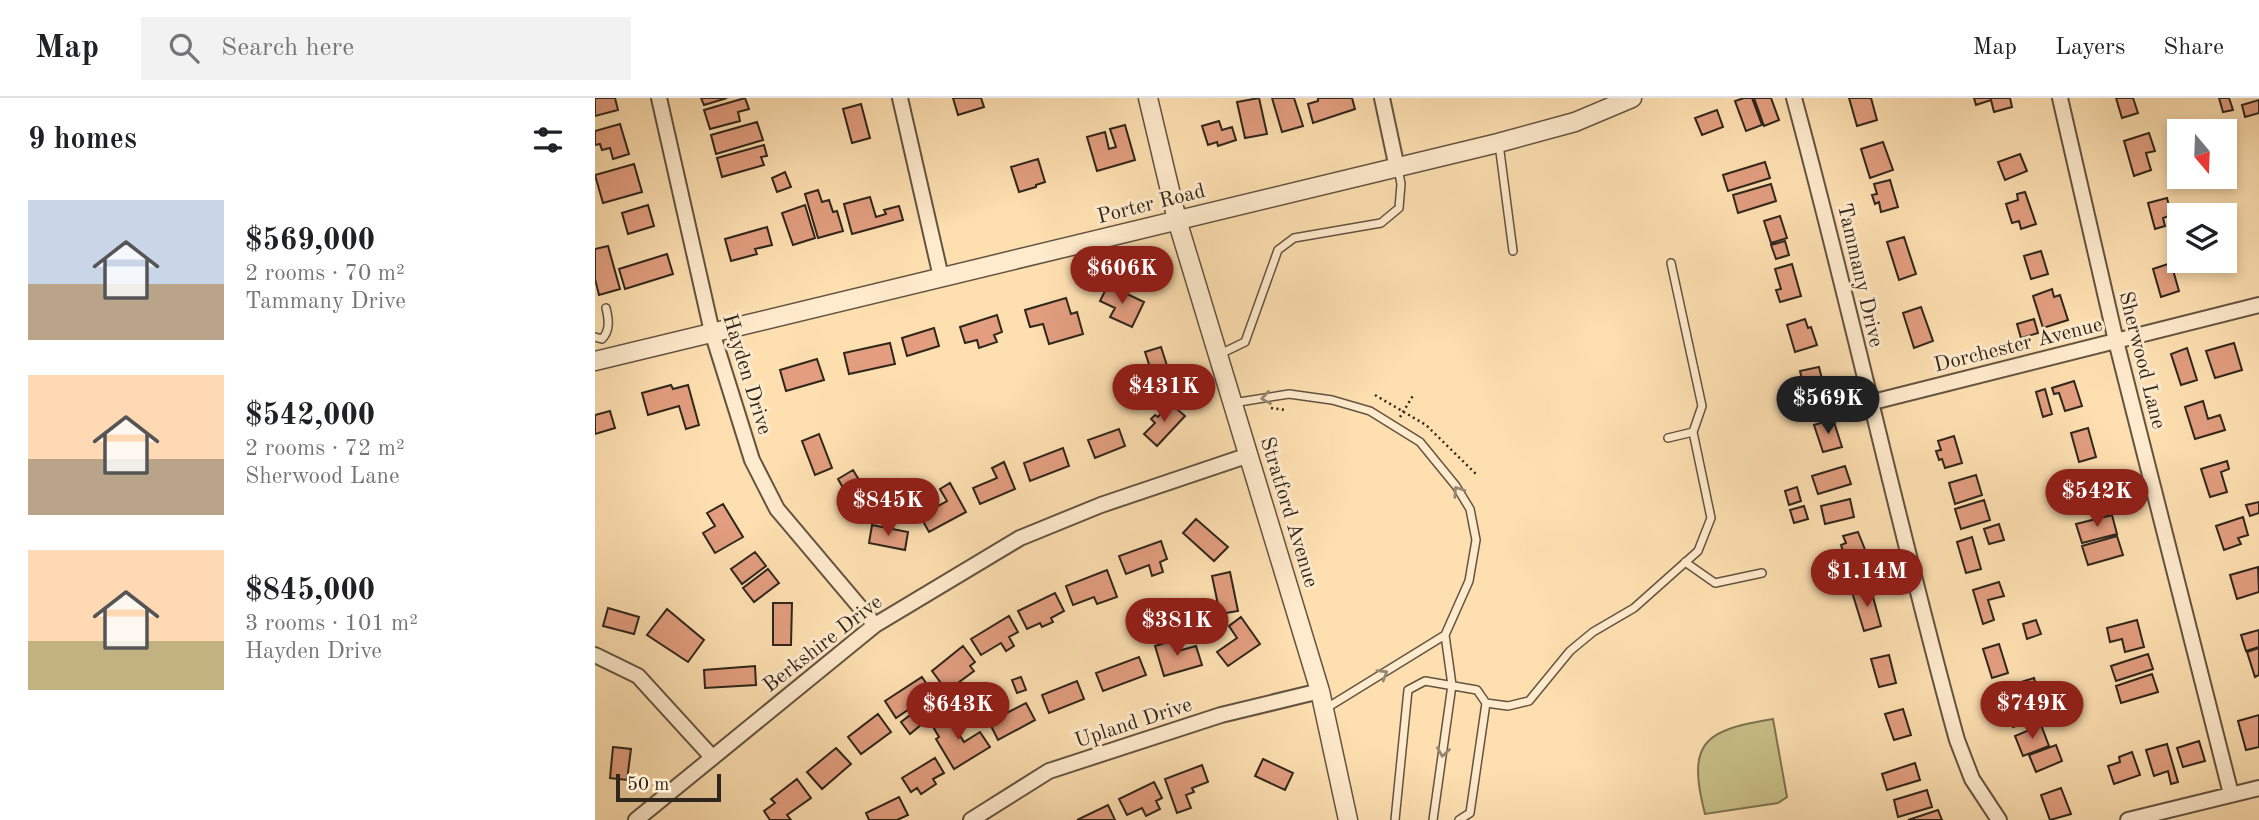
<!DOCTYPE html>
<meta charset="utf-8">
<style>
:root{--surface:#fff;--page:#f2f2f2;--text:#202124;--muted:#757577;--line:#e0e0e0;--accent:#8f2418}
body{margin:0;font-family:"Old Standard TT",serif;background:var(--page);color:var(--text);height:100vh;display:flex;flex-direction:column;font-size:26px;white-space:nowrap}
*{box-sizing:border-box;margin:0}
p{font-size:23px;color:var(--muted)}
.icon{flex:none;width:38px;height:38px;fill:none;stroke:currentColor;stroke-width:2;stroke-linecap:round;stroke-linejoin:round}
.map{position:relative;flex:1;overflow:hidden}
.panel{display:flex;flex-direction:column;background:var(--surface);width:595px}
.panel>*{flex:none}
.needle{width:46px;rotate:161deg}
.controls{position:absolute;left:1572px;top:21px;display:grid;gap:14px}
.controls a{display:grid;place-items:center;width:70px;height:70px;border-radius:0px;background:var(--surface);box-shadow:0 4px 10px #0003;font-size:35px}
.scale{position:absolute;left:21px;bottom:18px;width:105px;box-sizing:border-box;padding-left:7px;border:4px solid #2f261b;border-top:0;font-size:19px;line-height:24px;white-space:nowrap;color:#2f261b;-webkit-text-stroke:5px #feeacc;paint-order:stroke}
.price{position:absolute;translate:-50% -60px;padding:0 16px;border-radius:24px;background:var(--accent);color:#fff;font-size:23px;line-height:46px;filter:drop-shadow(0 2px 4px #0008)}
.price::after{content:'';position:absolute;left:50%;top:42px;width:21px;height:16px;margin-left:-10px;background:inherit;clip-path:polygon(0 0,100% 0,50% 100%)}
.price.on{background:#222;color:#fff}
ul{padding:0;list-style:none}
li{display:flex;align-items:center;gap:21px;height:175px;padding:0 28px}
li span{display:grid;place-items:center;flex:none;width:196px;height:140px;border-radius:0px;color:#555}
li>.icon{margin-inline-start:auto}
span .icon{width:84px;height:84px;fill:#fffc;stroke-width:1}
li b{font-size:30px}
h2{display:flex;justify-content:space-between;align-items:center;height:84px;padding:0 28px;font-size:30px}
header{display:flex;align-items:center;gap:42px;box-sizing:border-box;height:98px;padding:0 35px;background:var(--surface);border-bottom:2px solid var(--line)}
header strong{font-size:33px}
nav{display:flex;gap:38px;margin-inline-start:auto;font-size:24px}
.search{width:490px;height:63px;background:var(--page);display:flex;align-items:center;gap:18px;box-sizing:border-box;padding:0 24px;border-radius:0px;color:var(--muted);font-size:26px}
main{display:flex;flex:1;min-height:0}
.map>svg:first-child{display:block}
</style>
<header>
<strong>Map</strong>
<div class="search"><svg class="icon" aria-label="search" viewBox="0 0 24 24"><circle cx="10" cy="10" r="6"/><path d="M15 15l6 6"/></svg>Search here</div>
<nav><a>Map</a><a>Layers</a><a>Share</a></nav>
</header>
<main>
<section class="panel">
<h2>9 homes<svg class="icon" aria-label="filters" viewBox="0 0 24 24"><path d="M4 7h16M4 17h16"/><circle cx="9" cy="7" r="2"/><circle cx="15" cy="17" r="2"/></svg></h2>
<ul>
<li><span style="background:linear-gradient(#c9d6e8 60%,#b9a48a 0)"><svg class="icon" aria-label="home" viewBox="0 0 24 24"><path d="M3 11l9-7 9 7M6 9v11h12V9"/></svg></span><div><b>$569,000</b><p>2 rooms · 70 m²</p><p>Tammany Drive</p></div></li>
<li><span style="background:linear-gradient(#ffd9b3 60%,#b9a48a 0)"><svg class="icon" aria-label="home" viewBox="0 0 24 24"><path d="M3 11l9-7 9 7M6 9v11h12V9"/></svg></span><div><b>$542,000</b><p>2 rooms · 72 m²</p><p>Sherwood Lane</p></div></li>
<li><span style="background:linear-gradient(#ffd9b3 65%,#c2b280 0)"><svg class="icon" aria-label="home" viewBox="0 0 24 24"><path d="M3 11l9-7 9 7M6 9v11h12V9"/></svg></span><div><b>$845,000</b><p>3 rooms · 101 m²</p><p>Hayden Drive</p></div></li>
</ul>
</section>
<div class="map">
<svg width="1664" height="722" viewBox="0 0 1664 722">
<rect width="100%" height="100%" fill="#fddfb0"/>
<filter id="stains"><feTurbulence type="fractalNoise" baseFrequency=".00286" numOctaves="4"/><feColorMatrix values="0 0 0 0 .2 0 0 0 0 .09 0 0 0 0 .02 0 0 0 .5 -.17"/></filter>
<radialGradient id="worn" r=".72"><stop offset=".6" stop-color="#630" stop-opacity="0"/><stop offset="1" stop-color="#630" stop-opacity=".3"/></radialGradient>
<path fill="#c8bf86" stroke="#7c7250" stroke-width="2" d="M1178,621l14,78 -9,6 -73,11c-19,-73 0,-84 68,-95z"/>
<path fill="#e29e7f" stroke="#2f261b" stroke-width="2" d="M0,0h20l3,12 -23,6z
M106,0h26l-23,7z
M150,0l4,11 -11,3 2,9 -30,8 -6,-19z
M358,0h28l3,9 -26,8z
M664,0l8,36 -22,4 -8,-36z
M677,0h22l9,28 -21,6z
M723,0h34l3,11 -42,14 -5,-19 10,-3z
M1149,0h8l10,27 -16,6 -11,-30z
M1159,0h17l8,22 -15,6z
M1254,0h22l6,22 -20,6z
M1379,0h36l2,9 -18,5 -3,-12 -15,5z
M1521,0h17l5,15 -16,5z
M1624,0h10l4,12 -10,2z
M1664,2v13l-14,4 -3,-12z
M266,6l9,34 -18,5 -9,-34z
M1122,12l6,17 -21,8 -7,-17z
M624,23l3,9 10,-3 4,13 -18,6 -1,-4 -9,3 -6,-19z
M162,24l6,18 -47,14 -5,-19z
M25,26l9,30 -16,5 -3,-11 -8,2 -2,-6 -5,1v-14z
M530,27l10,35 -38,11 -10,-34 18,-5 4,17 7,-2 -6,-18z
M1554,35l6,18 -9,2 5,17 -17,6 -10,-35z
M1288,44l10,28 -23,8 -9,-29z
M169,47l3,11 -6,1 3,8 -42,12 -5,-19z
M1425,56l7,17 -22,9 -7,-18z
M443,61l7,23 -9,3v2l-17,5 -8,-25z
M1170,64l5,16 -42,13 -5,-16z
M39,66l8,28 -39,11 -8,-28z
M190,74l6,15 -14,5 -5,-14z
M1295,82l8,27 -17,5 -2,-10 -4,2 -3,-9 5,-1 -3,-10z
M1176,86l5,17 -38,12 -5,-18z
M223,92l4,12 7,-2 4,12 4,-1 6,20 -25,7 -13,-44z
M1430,94l11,32 -15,5 -2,-8 -7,2 -6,-19 12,-4 -1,-6z
M275,99l6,20 10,-3 -2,-4 15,-4 4,14 -51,14 -8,-30z
M1572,100l4,17 -8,3 2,8 -10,3 -7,-26z
M53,107l6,21 -26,8 -6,-21z
M210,107l10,33 -22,7 -11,-32z
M1185,118l7,22 -16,5 -7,-22z
M172,129l5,18 -17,4 2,5 -26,7 -6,-22z
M1309,139l12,37 -17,6 -12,-38z
M1190,143l4,14 -13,4 -5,-14z
M13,148l12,43 -21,6 -4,-16v-30z
M1446,153l7,23 -17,5 -7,-23z
M72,156l6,20 -48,15 -6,-20z
M1576,165l8,28 -18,6 -8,-28z
M1197,166l9,32 -21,6 -4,-12 5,-1 -6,-20z
M513,187l36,17 -12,25 -22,-10 5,-9 -15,-7z
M1457,191l2,8 6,-2 8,25 -25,8 -10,-32z
M471,200l5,16 6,-2 6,22 -34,10 -6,-20 -13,3 -5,-17z
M1326,209l12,34 -19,7 -11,-35z
M402,217l5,17 -8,3 3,7 -18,6 -2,-8 -12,3 -5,-16z
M1210,221l3,9 3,-1 6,18 -22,7 -8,-27z
M1439,221l4,14 -17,5 -4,-14z
M339,230l5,18 -32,10 -5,-18z
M295,245l5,21 -46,10 -5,-21z
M1639,245l8,27 -27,8 -9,-27z
M566,249l12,37 -16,5 -12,-37z
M1592,250l10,32 -16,5 -10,-31z
M222,261l7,21 -38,11 -6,-21z
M1224,269l7,28 -19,5 -7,-29z
M1479,283l8,25 -17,5 -6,-18 -5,1 -2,-6z
M76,287l2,4 15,-4 11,40 -13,4 -7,-23 -31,9 -6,-22z
M1450,291l7,25 -9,3 -7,-25z
M1608,303l5,18 12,-4 5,15 -30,9 -10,-32z
M575,305l15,13 -28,30 -13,-12 11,-11 -4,-4 4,-4 3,2z
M15,313l5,17 -20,6v-19z
M1238,321l9,28 -19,5 -9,-27z
M1493,330l8,29 -17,5 -8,-29z
M524,331l6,17 -30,12 -7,-18z
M224,336l13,34 -17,7 -13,-34z
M1359,338l8,27 -17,5 -3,-9 -3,1 -3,-9 5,-1 -3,-9z
M468,350l6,18 -39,15 -6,-18z
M1632,363l2,8 -8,3 6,20 -17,5 -9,-28z
M409,364l11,27 -35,15 -7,-16 24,-10 -5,-10z
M1250,368l6,18 -33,10 -6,-18z
M258,372l20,33 -16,9 -19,-33z
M1381,377l6,20 -27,9 -6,-21z
M1505,378l8,25 -18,6 -4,-12 -13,4 -4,-13z
M355,385l16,29 -37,20 -9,-16 27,-15 -7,-12z
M1202,389l4,14 -12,4 -4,-14z
M1255,401l4,18 -29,7 -4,-18z
M1389,402l6,20 -29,9 -6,-20z
M1664,404v11l-9,3 -4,-11z
M128,406l20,33 -28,16 -12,-20 12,-7 -8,-13z
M1209,408l4,13 -14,4 -4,-13z
M1517,417l5,19 -35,9 -6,-19z
M1648,419l5,18 -10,3 3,6 -17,6 -8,-24z
M601,421l32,28 -14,14 -31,-28z
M1404,426l5,16 -15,4 -5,-15z
M277,427l36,7 -3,18 -36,-7z
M1263,434l14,35 -22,6 -9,-28 5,-2 -3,-7z
M1522,438l6,19 -35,10 -6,-19z
M1377,439l9,32 -15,4 -9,-31z
M566,443l6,18 -7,3 3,10 -11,4 -3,-11 -23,9 -7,-18z
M160,454l11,14 -24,18 -11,-15z
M1663,469l1,25 -22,7 -7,-24z
M173,471l11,14 -25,19 -11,-14z
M512,472l10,27 -20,7 -3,-7 -21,8 -7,-19z
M635,474l8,39 -18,3 -8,-38z
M1404,484l5,14 -16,4 6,20 -11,4 -10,-34z
M1275,488l11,40 -17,5 -12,-39z
M460,495l9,18 -13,7 2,4 -11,5 -2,-4 -13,6 -9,-18z
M178,505h19l-1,42h-18z
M13,510l31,9 -5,17 -31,-8z
M72,511l37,31 -16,22 -41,-27z
M414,518l9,16 -9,5 5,9 -8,5 -5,-8 -20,12 -10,-16z
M646,519l19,27 -32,22 -11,-14 20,-14 -8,-12z
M1441,522l5,14 -14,5 -4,-15z
M1542,522l7,27 -19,5 -3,-13 -12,3 -3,-14z
M1664,532v17l-13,4 -5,-16z
M580,542l3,11 18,-5 6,19 -38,11 -9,-30z
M1404,546l9,29 -16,5 -9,-29z
M368,548l12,16 -5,4 4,5 -27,20 -15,-20z
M1664,550v27l-4,2 -8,-25z
M1553,556l5,15 -37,12 -5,-15z
M1294,557l7,28 -17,4 -8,-28z
M544,559l7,18 -43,16 -7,-18z
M160,568l1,19 -51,3 -1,-18z
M1557,576l6,18 -37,11 -5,-17z
M327,579l16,24 -9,6 -5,-8 -28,19 -11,-17z
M426,579l5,13 -9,3 -5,-13z
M1439,580l5,17 -32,10 -2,-7 -7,2 -3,-10z
M482,583l7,18 -35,14 -7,-18z
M1444,602l5,17 -31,10 -2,-7 -7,2 -3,-10z
M431,605l9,17 -37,20 -9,-18z
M1308,611l8,26 -17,5 -9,-26z
M318,615l9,11 -12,10 -9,-12z
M357,615l6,11 -4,2 10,16 16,-10 10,15 -36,22 -18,-30 3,-2 -7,-12z
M283,616l13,18 -30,22 -13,-17z
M1664,617v32l-13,3 -8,-29z
M1446,627l8,21 -26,10 -8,-20z
M1604,643l6,20 -22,6 -6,-19z
M1572,646l11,38 -7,2 -3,-13 -14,5 -8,-26z
M1461,647l6,16 -26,11 -7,-17z
M18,649l18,2 -4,31 -17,-2z
M241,650l15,16 -29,25 -15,-17z
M1537,654l8,23 -26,9 -6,-18 12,-4 -1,-5z
M340,660l9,15 -11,6 3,5 -15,10 -4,-6 -6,4 -9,-14z
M668,661l30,14 -8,17 -30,-14z
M1320,665l5,17 -33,10 -5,-16z
M607,667l6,17 -16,6 2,4 -8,3 5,13 -14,5 -12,-34z
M202,681l14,19 -24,17 4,5h-21l-6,-9 11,-8 -4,-4z
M559,684l8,16 -6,3 4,8 -14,7 -4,-8 -15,7 -8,-16z
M1466,690l10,26 -21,6 -9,-25z
M1332,692l5,17 -34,10 -4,-17z
M304,699l9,18 -11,5h-28l-3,-7z
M513,707l7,15h-38z
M1343,712l4,10h-34z"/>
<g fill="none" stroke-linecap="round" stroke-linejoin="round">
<defs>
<path id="service" d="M904,46l14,107
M0,239l7,2c8,-8 7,-19 4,-31
M623,257l27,-13 33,-92 16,-12 87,-15 18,-15 2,-24 -3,-16
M638,305l56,-9 43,6 38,11 50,31 36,44 14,23 6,31 -7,41 -24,54 -120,74
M1073,340l25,-6 9,-26 -31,-143
M1090,464l30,21 47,-10
M891,605l22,3 21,-5 41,-50 23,-19 41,-24 64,-57 13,-33 -18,-86
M800,722l13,-130 17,-9 52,9 9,13 -16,110 -11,7
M838,722l19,-135 -7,-50"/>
<path id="minor" d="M64,0l53,234 40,128 25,49 98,116
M305,0l41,179
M787,0l15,70
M1199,0c58,213 104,429 163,642l15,39 27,41
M1465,0l56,243 115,453
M1274,305l390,-98
M0,557l43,21 74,81
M41,722l239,-195 145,-87 81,-33 148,-50
M376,722l78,-49 172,-56 99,-24
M1533,722l131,-32"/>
<path id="tertiary" d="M553,0l29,122 143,471 28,129
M0,263l903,-218 77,-21 57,-24"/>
</defs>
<use href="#service" stroke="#625440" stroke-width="10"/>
<use href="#minor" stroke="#625440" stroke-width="18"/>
<use href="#tertiary" stroke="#625440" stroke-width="21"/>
<path stroke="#2f261b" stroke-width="2.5" stroke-dasharray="2 3.5" stroke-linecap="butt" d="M780,297l51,30 50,49
M676,310l14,2
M805,319l14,-23"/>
<use href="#service" stroke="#feeacc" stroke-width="7"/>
<use href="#minor" stroke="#feeacc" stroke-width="14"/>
<use href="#tertiary" stroke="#feeacc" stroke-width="18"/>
</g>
<defs><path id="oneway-chevron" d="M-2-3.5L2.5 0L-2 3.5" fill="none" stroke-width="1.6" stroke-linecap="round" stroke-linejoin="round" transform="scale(1.75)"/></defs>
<g stroke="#968874">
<use href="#oneway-chevron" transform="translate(671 300) rotate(171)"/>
<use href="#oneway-chevron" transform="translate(863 393) rotate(-124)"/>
<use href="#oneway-chevron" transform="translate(788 576) rotate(-31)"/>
<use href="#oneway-chevron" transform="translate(848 654) rotate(98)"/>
</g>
<g text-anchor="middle" stroke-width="6" stroke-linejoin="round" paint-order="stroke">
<g font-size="21" fill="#2f261b" stroke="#feeacc">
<text transform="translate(556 105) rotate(-14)" y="7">Porter Road</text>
<text transform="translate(1266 177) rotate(77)" y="7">Tammany Drive</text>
<text transform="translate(1423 246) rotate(-14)" y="7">Dorchester Avenue</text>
<text transform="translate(1548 262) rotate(76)" y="7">Sherwood Lane</text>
<text transform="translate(153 276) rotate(73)" y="7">Hayden Drive</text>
<text transform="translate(695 414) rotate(73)" y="7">Stratford Avenue</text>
<text transform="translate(227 545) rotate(-38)" y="7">Berkshire Drive</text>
<text transform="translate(538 624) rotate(-18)" y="7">Upland Drive</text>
</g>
</g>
<rect width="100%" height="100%" filter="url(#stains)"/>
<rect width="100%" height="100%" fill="url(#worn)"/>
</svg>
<div class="controls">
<a><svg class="needle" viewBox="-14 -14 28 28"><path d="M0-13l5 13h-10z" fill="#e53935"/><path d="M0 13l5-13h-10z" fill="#757577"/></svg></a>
<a><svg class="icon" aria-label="layers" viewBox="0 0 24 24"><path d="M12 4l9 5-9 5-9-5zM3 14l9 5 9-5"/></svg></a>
</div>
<div class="scale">50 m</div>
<b class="price" style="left:527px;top:208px">$606K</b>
<b class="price" style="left:569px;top:326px">$431K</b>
<b class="price on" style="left:1233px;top:338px">$569K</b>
<b class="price" style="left:1502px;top:431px">$542K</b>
<b class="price" style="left:293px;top:440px">$845K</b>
<b class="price" style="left:1272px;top:511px">$1.14M</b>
<b class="price" style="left:582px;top:560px">$381K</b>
<b class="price" style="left:1437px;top:643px">$749K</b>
<b class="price" style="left:363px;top:644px">$643K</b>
</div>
</main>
